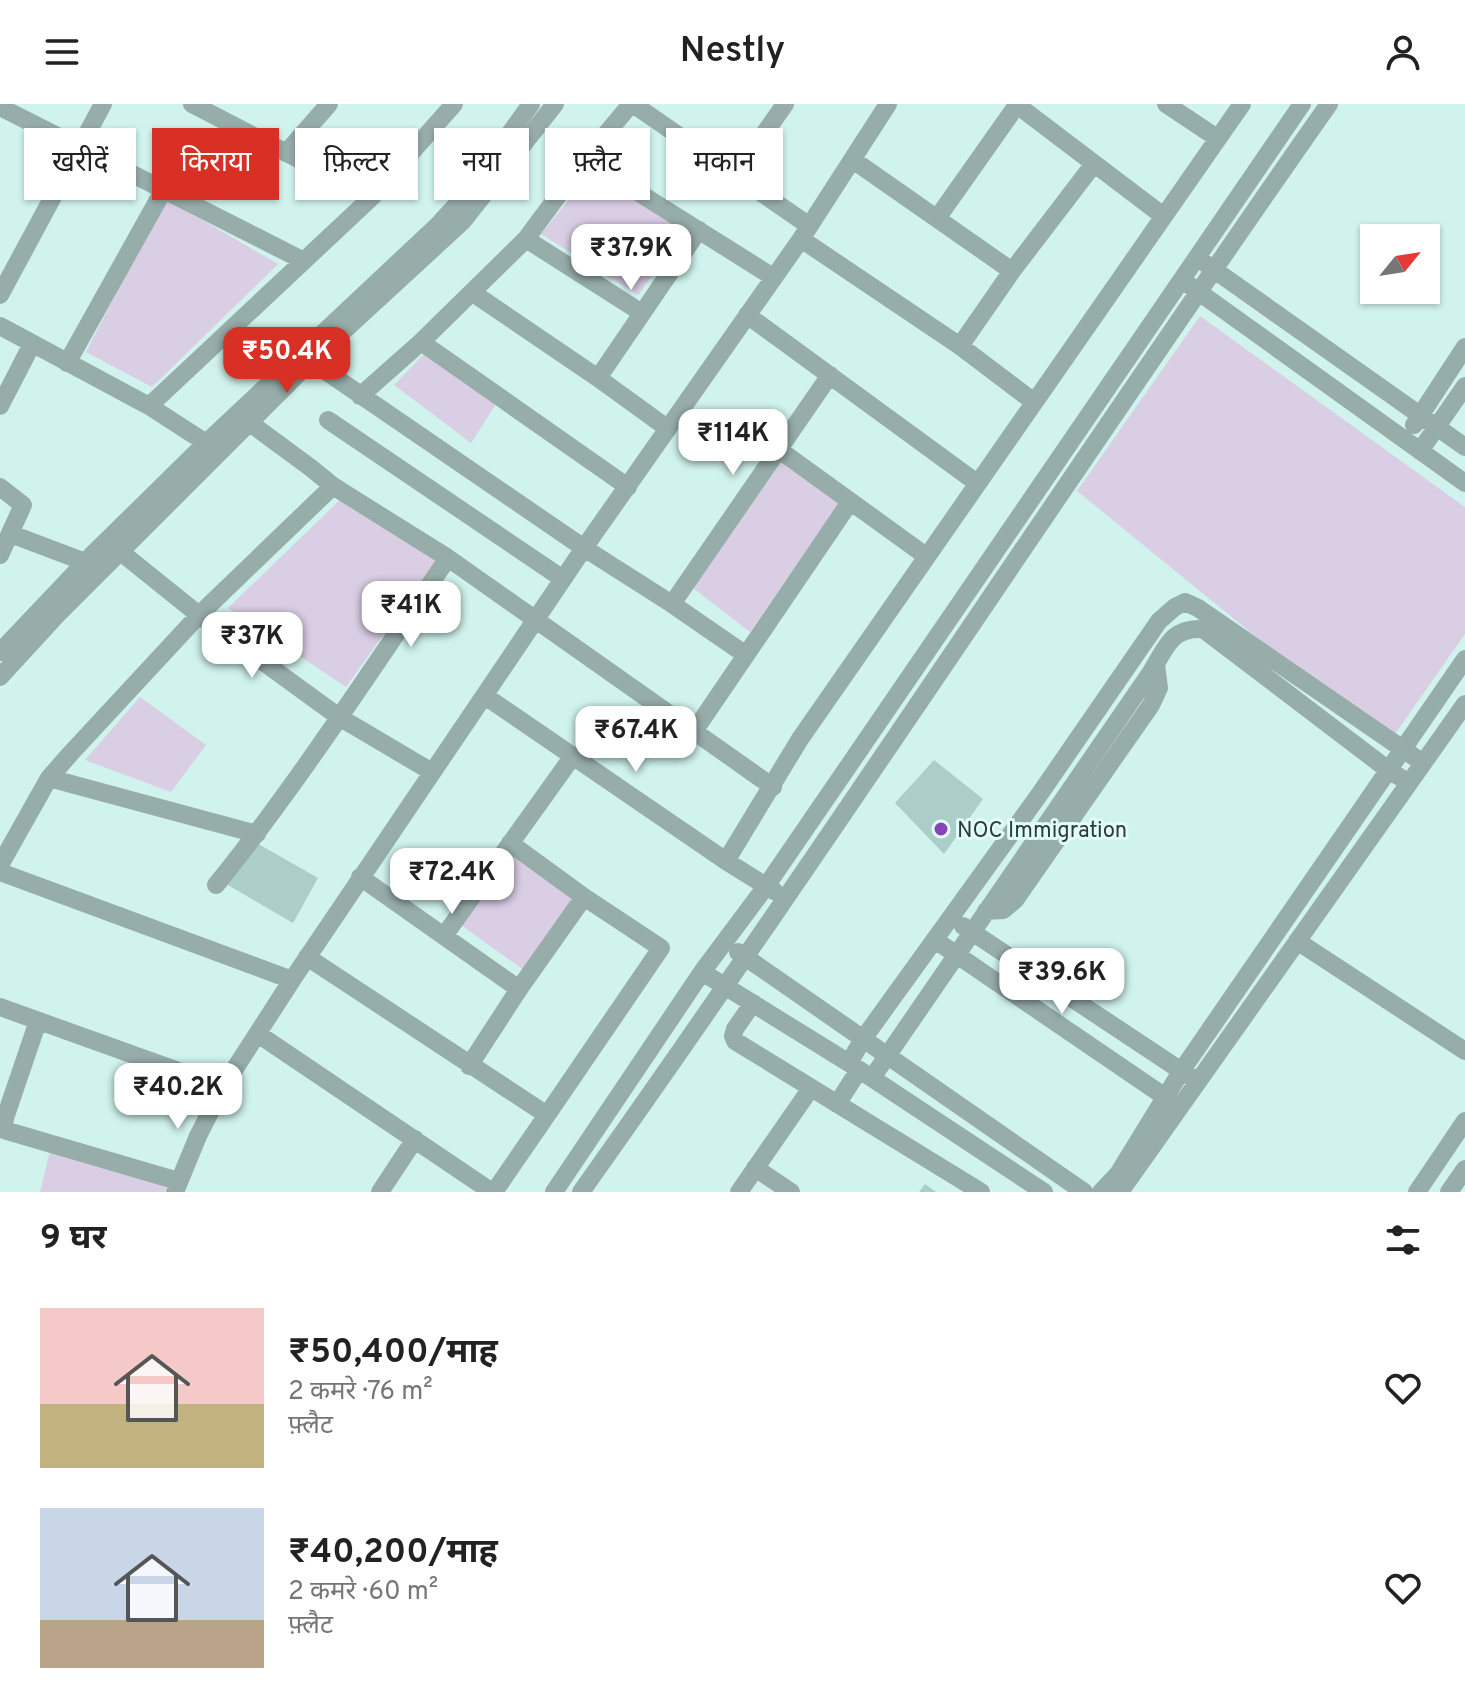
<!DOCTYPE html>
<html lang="hi">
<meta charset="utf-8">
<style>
:root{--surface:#fff;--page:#f6f6f6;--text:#222;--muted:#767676;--accent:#d93025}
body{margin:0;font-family:Overpass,"Noto Sans Devanagari",sans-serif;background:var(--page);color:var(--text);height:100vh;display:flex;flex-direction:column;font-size:30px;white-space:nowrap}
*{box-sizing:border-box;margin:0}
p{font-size:26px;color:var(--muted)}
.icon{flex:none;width:44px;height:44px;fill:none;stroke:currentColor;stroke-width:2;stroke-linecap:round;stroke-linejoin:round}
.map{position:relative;height:1088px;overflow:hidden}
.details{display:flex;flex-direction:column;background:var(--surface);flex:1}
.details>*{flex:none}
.guide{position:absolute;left:24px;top:24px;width:800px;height:72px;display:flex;gap:16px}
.needle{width:52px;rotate:60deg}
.controls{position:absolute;left:1360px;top:120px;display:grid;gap:16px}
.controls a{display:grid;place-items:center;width:80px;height:80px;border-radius:0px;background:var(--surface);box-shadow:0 2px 6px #0004;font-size:40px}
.price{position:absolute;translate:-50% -68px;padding:0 18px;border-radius:16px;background:#fff;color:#222;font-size:26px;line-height:52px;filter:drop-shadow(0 2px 4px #0008)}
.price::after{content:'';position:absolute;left:50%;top:48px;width:24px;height:18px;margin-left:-12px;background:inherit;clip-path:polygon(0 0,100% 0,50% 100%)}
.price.current{background:var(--accent);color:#fff}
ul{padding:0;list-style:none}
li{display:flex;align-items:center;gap:24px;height:200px;padding:0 40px}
li span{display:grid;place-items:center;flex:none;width:224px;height:160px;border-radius:0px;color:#555}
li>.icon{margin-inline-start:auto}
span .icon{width:96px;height:96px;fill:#fffc;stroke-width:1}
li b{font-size:34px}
h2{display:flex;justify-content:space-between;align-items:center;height:96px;padding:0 40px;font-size:34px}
.tag{padding:0 28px;border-radius:0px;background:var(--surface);box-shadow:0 2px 6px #0004;font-size:28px;line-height:72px}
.tag.current{background:var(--accent);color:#fff}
header{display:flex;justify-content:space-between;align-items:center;height:104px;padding:0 40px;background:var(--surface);font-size:36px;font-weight:600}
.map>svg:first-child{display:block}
</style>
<header><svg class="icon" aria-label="menu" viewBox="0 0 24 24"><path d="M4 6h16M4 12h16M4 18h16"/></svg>Nestly<svg class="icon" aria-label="person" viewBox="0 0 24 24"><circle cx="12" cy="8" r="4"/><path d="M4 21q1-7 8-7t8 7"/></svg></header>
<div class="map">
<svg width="1465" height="1088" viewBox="0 0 1465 1088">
<rect width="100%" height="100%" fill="#d0f3ed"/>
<path fill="#dacee5" d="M593,66l92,60 -47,65 -97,-61z
M165,94l113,66 -126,123 -66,-35z
M1200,212l265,191v127l-77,110 -311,-253z
M429,245l69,52 -27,42 -77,-58z
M785,353l56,43 -91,132 -57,-44z
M345,391l94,62 -93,130 -118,-79z
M140,593l66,48 -35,47 -86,-32z
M515,745l64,46 -54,76 -64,-46z
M51,1043l115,39 -1,6h-125z"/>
<path fill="#accec9" d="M934,656l49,39 -39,55 -49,-51z
M246,733l72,41 -25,45 -72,-42z
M925,1080l11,8h-17z"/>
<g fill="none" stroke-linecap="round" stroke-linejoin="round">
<path stroke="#97adaa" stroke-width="18" d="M192,0l180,93
M633,0l175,121
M1166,0l51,34
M0,3l304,154
M286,49l43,-49
M585,55l188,118
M853,56l159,111 -52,75
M736,70l49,-70
M938,113l79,-112 145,110
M526,135l116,74
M801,135l159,107 74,56
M1206,160l259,183
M1012,167l81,-106
M1189,181l276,198
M473,189l125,85 69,50
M0,191l103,-191
M747,211l230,168
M0,222l149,80 65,42
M421,238l207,145
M311,257l273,187 88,56 74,51
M67,259l96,-172
M598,274l101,-148
M360,292l61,-54 105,-103 59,-80 46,-55
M0,302l32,-62
M149,302l223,-209 82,-93
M328,316l235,159
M250,319l61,45 22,18 115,72 325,229
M1414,321l51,-78
M778,345l148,107
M1420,347l45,-65
M0,383l23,18 -23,50
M11,430l74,28
M112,441l87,70 140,102 93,55
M672,500l158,-229
M0,548l93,-98 113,-111 232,-218 28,-31 65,-90
M0,573l56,-61 255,-255 152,-140 92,-117
M485,592l241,165 48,30
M695,626l155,-228
M49,674l208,56
M510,739l74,54
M726,757l74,-122 442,-635
M0,761l49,-87 22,-25 128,-138 134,-129
M0,768l292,108 292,-432 217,-309 87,-135
M360,773l159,112
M216,781c84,-104 156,-217 232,-327
M986,807l17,-1 12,-10 136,-195 8,-17 -3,-24
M963,822l229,152
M444,832l129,-180
M935,836l239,163
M1297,837l168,110
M738,848l346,240
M307,853l240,158 -53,77
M702,868l147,91 195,129
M753,899l-18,26 -2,7 2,5 246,151
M0,903l223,80 69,-107
M38,917l-33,97 -1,12 174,51
M258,930l234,158
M849,959l14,-24 176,-244 120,-174 16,-14 10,-5 13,6 225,155
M469,962l50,-77 65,-92 77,51 -114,167
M872,974l279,-406c15,-24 20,-45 52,-43l184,140 22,14
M837,1000l22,-34
M755,1064l36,24
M175,1088l23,-56 25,-49
M380,1088l35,-53
M554,1088l148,-220 65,-87 535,-781
M581,1088c255,-359 495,-728 748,-1088
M739,1088l72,-104
M1101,1088l17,-18 64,-104 283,-411
M1120,1088l345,-488
M1417,1088l48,-71
M1449,1088l16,-23"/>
</g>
<circle fill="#8a43b6" stroke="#e2fefa" stroke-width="3" cx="941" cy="725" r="8"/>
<g text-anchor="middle" stroke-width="6" stroke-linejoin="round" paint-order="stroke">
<g font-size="22" fill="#2c3a38" stroke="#e2fefa" text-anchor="start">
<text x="957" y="733">NOC Immigration</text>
</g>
</g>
</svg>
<div class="controls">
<a><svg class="needle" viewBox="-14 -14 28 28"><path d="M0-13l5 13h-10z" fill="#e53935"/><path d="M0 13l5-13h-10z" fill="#767676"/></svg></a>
</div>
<b class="price" style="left:631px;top:188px">₹37.9K</b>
<b class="price current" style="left:287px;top:291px">₹50.4K</b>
<b class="price" style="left:733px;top:373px">₹114K</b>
<b class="price" style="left:411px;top:545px">₹41K</b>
<b class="price" style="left:252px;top:576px">₹37K</b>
<b class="price" style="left:636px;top:670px">₹67.4K</b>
<b class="price" style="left:452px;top:812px">₹72.4K</b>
<b class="price" style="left:1062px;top:912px">₹39.6K</b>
<b class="price" style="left:178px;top:1027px">₹40.2K</b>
<div class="guide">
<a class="tag">खरीदें</a>
<a class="tag current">किराया</a>
<a class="tag">फ़िल्टर</a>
<a class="tag">नया</a>
<a class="tag">फ़्लैट</a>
<a class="tag">मकान</a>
</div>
</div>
<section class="details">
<h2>9 घर<svg class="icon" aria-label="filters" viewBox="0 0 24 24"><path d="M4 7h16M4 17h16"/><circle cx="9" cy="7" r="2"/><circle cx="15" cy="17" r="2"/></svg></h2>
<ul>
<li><span style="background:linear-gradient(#f6c9c9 60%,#c2b280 0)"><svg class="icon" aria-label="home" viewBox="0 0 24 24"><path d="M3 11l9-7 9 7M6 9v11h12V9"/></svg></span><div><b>₹50,400/माह</b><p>2 कमरे · 76 m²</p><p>फ़्लैट</p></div><svg class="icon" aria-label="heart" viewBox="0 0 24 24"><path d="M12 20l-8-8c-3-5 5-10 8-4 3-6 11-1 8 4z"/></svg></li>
<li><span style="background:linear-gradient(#c9d6e8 70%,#b9a48a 0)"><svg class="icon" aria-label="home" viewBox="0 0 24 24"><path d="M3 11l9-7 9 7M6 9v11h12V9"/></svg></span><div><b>₹40,200/माह</b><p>2 कमरे · 60 m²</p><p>फ़्लैट</p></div><svg class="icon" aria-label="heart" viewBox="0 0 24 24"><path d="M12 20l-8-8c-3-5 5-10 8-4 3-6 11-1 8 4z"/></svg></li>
</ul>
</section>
